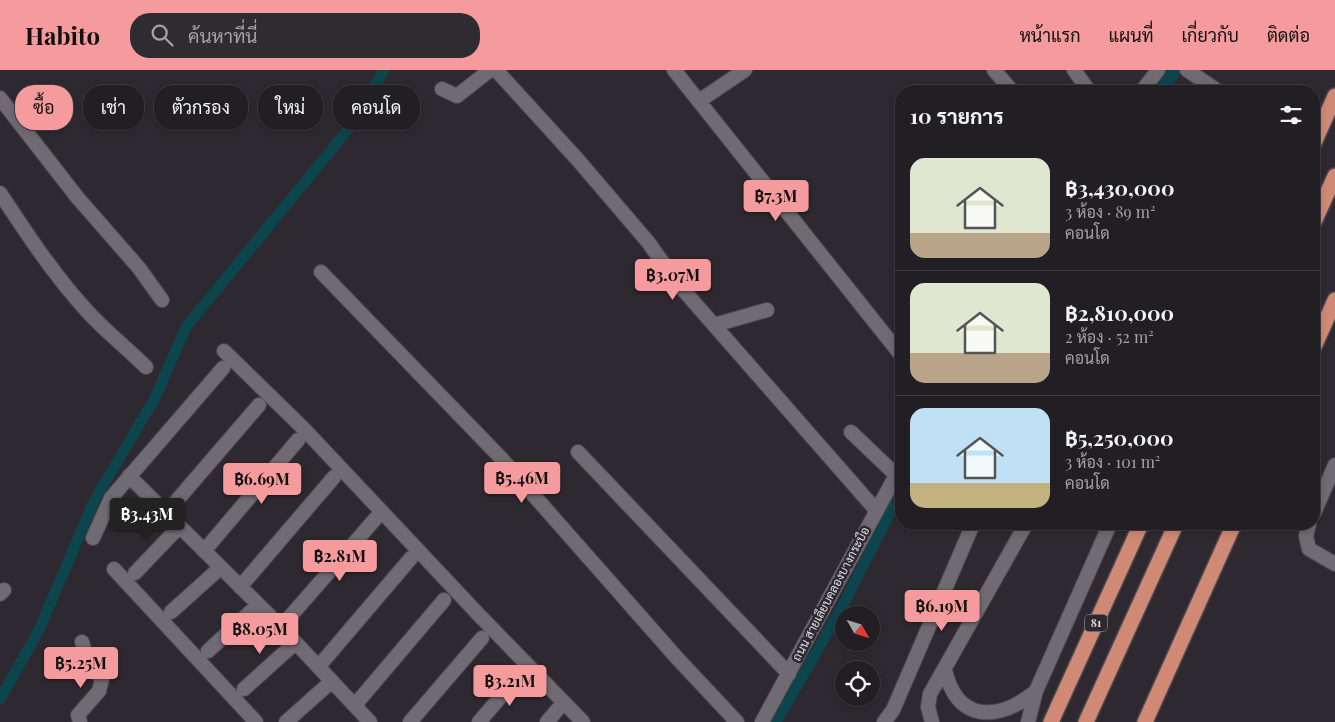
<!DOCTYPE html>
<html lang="th">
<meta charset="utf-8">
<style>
:root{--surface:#221f24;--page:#2e2c31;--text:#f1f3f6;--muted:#a2a2a6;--line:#3f3d41;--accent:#f59b9d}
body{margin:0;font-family:"Playfair Display",Sarabun,serif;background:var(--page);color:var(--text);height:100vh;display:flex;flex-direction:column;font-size:19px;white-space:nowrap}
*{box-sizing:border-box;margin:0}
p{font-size:16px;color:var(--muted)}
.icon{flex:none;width:28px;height:28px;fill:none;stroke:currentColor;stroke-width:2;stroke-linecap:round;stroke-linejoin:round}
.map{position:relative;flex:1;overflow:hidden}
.details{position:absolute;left:895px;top:15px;width:425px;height:445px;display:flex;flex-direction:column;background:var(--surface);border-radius:20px;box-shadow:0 2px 8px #0003,0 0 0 1px var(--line)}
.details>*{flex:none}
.top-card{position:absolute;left:15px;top:15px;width:475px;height:45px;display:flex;gap:10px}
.needle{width:32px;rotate:129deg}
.buttons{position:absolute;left:835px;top:536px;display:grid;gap:10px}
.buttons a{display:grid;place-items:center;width:45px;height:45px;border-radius:50%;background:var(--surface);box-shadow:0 2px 8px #0003,0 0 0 1px var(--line);font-size:25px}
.price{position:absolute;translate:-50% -42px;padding:0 11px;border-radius:5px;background:var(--accent);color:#111;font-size:16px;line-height:32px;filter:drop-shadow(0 1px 2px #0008)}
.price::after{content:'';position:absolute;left:50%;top:30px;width:15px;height:11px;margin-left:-8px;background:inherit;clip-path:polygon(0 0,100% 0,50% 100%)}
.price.on{background:#222;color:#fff}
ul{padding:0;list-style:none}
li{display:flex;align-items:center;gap:15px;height:125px;padding:0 15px}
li+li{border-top:1px solid var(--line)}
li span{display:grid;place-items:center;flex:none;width:140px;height:100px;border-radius:15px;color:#555}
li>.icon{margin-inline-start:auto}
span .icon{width:60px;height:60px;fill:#fffc;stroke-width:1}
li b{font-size:21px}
h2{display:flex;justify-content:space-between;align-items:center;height:60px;padding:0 15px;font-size:21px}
.chip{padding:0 18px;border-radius:20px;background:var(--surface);box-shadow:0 2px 8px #0003,0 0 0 1px var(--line);font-size:18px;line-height:45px}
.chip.on{background:var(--accent);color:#111}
header{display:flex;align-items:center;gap:30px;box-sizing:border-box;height:70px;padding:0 25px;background:var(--accent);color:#111}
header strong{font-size:24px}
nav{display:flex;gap:28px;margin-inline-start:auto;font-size:18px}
.search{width:350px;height:45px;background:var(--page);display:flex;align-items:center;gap:12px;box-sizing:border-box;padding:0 18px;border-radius:20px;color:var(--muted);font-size:19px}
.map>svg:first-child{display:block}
</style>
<header>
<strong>Habito</strong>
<div class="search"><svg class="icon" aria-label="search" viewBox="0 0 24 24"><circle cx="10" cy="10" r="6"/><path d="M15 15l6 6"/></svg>ค้นหาที่นี่</div>
<nav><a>หน้าแรก</a><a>แผนที่</a><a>เกี่ยวกับ</a><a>ติดต่อ</a></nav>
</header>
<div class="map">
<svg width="1335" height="652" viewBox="0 0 1335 652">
<rect width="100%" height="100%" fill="#2e2930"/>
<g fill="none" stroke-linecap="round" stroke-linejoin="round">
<path stroke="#0c454c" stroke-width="11" d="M0,629l39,-69 55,-129 61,-103 31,-71 164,-200 34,-57
M776,652l64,-111 61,-120"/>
<path stroke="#0c454c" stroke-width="19" d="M1155,21l17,-21"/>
<defs>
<path id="minor" d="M496,0l82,90 70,82 30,42 198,226
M674,0l227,285
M994,0l18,21
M1074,0l15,21
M1187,0l31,21
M442,19l15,7 33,-26
M1142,21l16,-21
M0,28l77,99 62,71 23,32
M699,31l46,-31
M0,123c27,41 54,82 87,118 18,20 40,37 59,56
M321,202l179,185 177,201 60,64
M714,255l53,-15
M224,281l80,78 175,186 104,107
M851,362l45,43
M578,382l211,222
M129,406l152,151 89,95
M166,443l93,-108
M1314,443l21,-48
M1309,454l-3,12 3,13 26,15
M93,468l18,-40 112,-130
M204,481l94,-111
M114,499l142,153
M135,503l44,-46
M240,517l94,-110
M0,524l4,-4
M171,542l49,-44
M281,557l95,-109
M208,581l50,-46
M319,596l92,-108
M945,600c12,52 52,52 90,22
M244,619l51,-46
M355,635l89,-105
M80,652l-2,-7 21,-24 3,-12 -13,-14 -7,-23
M286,652l46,-41
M410,652l72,-84
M479,652l41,-48
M547,652l11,-13
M762,652l139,-256
M884,652l9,-12 80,-186
M932,652l-4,-15 2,-13 96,-170
M1028,652l8,-31 74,-167"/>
<path id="highway" d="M1314,73l21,-47
M1314,152l21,-46
M1314,277l21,-47
M1051,652l90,-198
M1086,652l90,-198
M1145,652l89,-198"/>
</defs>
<use href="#minor" stroke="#4b474d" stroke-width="16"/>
<use href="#highway" stroke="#4b474d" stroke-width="18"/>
<use href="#minor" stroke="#706a73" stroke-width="14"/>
<use href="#highway" stroke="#d08975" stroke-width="15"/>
</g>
<g text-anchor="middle" stroke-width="5" stroke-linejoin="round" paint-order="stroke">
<rect fill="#2e2930" stroke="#aba7ad" stroke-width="1" x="1085" y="544.5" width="22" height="17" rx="4"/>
<g font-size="11" font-weight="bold" fill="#e0dde2">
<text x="1096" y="557">81</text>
</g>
<g font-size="12" fill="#e0dde2" stroke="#2e2930">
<text transform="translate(831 524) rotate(-62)" y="4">ถนน สายเลียบคลองบางกระบือ</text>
</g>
</g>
</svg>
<div class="buttons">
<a><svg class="needle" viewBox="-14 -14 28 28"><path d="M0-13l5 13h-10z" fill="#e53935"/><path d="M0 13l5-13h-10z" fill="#a2a2a6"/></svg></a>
<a><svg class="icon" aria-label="locate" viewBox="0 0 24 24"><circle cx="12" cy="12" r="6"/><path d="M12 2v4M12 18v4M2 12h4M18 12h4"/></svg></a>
</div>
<b class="price" style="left:776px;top:152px">฿7.3M</b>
<b class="price" style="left:673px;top:231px">฿3.07M</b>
<b class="price" style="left:522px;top:434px">฿5.46M</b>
<b class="price" style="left:262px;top:435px">฿6.69M</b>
<b class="price on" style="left:147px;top:470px">฿3.43M</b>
<b class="price" style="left:340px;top:512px">฿2.81M</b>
<b class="price" style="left:942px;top:562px">฿6.19M</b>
<b class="price" style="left:260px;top:585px">฿8.05M</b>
<b class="price" style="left:81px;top:619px">฿5.25M</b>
<b class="price" style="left:510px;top:637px">฿3.21M</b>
<div class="top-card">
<a class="chip on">ซื้อ</a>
<a class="chip">เช่า</a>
<a class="chip">ตัวกรอง</a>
<a class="chip">ใหม่</a>
<a class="chip">คอนโด</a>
</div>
<section class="details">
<h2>10 รายการ<svg class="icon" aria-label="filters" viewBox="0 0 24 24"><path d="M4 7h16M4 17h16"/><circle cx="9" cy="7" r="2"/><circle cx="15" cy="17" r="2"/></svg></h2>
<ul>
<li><span style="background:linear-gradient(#dfe7d0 75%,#b9a48a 0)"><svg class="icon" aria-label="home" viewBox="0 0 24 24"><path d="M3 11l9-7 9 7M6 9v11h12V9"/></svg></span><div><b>฿3,430,000</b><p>3 ห้อง · 89 m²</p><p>คอนโด</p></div></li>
<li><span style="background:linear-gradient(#dfe7d0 70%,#b9a48a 0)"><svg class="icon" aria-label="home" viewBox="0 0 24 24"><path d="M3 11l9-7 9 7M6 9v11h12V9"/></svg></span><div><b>฿2,810,000</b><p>2 ห้อง · 52 m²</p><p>คอนโด</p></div></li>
<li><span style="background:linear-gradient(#bfe0f5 75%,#c2b280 0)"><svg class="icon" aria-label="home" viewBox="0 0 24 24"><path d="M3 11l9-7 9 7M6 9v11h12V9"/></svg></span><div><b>฿5,250,000</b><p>3 ห้อง · 101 m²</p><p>คอนโด</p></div></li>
</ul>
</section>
</div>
